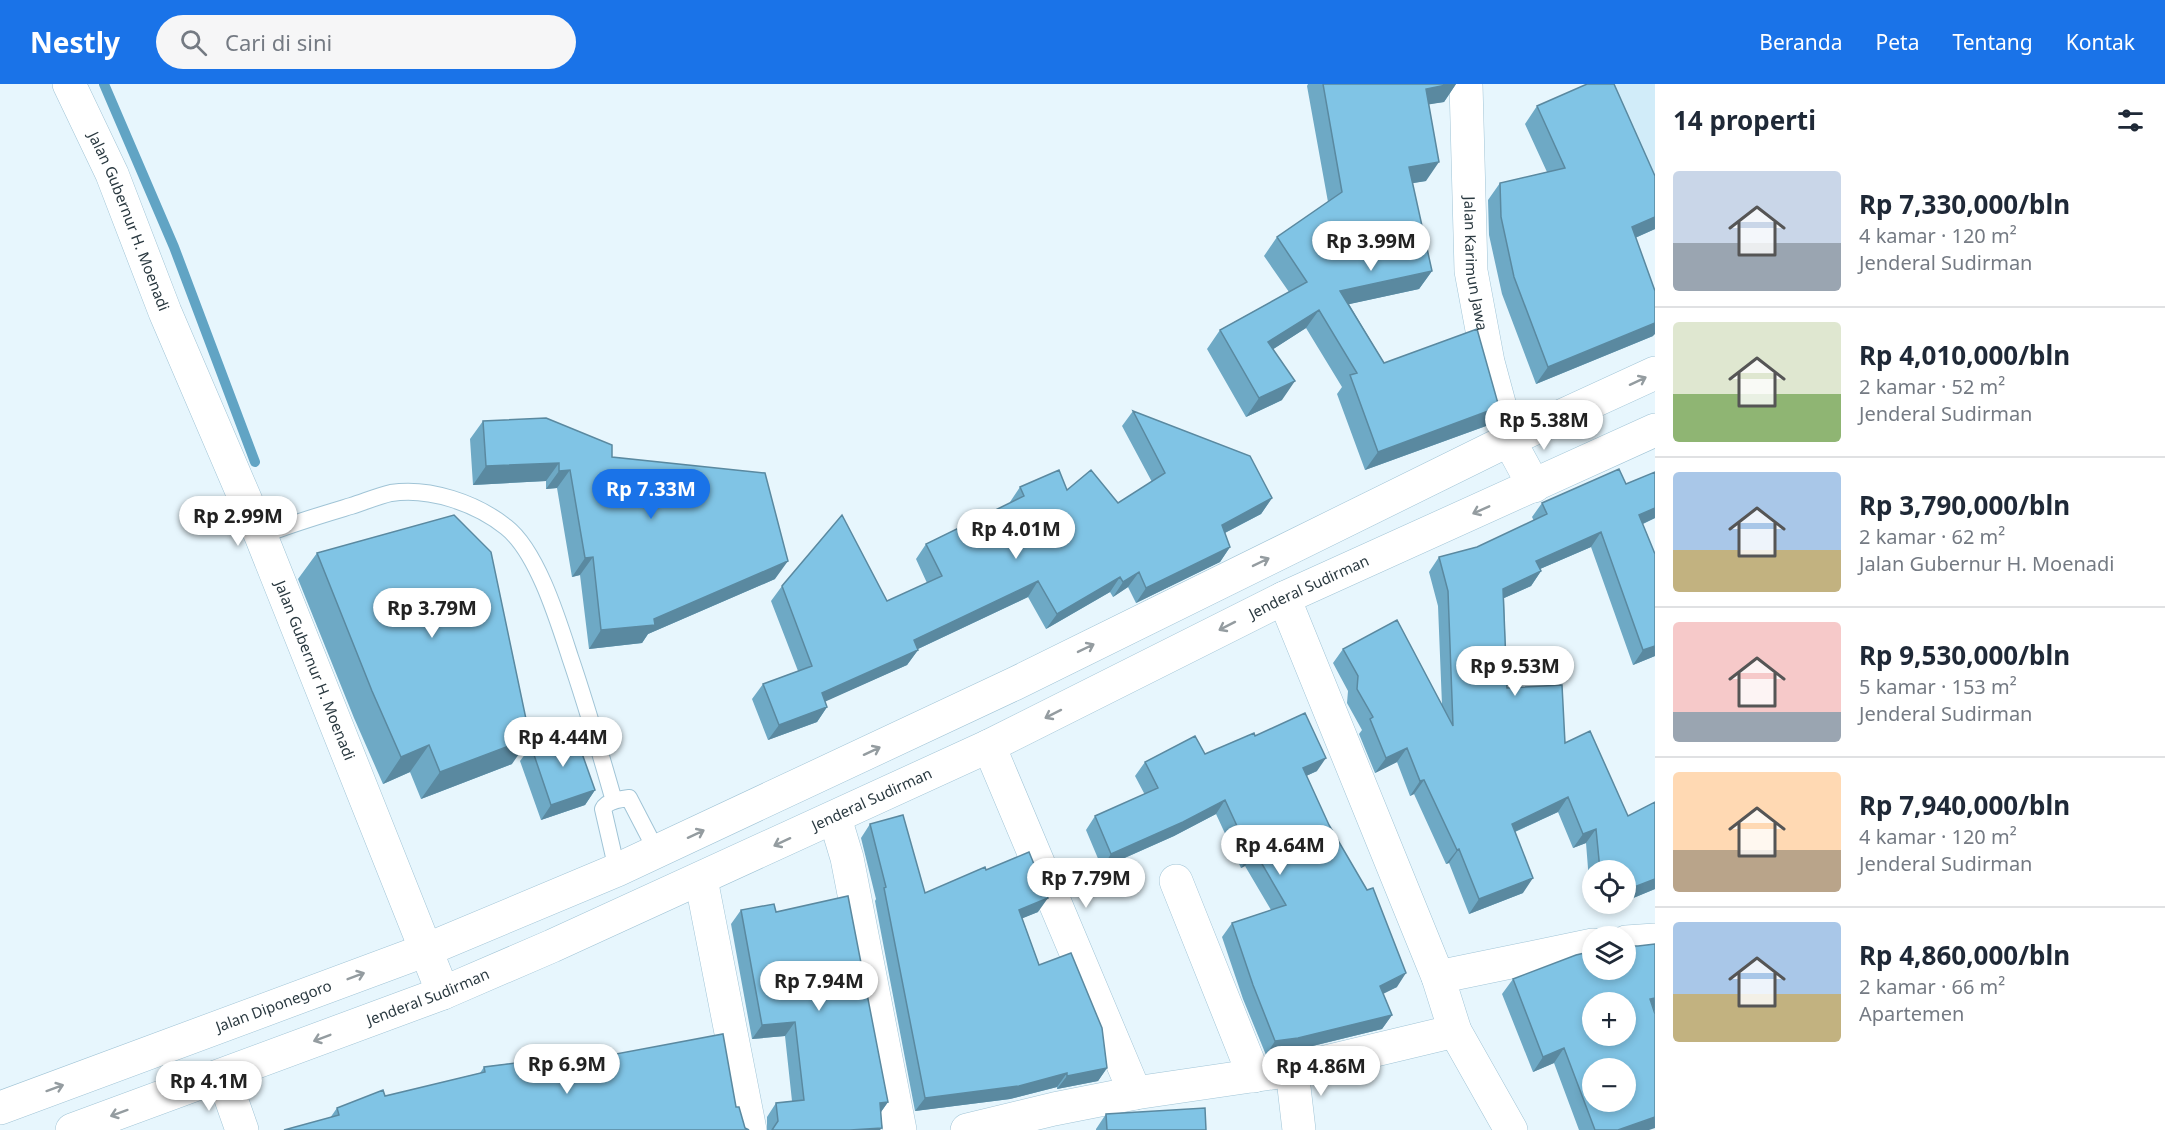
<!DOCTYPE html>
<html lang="id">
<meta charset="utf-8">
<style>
:root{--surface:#fff;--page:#f6f6f7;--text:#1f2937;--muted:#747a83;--line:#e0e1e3;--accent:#1a73e8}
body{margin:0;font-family:"Noto Sans",sans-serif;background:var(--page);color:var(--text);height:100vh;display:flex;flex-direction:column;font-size:22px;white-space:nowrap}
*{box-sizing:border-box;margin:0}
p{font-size:20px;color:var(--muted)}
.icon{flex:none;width:33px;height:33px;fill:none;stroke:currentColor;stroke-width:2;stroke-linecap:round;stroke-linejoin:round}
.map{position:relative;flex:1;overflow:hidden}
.details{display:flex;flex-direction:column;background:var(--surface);width:510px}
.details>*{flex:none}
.buttons{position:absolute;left:1582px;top:776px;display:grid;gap:12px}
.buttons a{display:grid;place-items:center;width:54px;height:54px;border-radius:50%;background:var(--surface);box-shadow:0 3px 9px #0003;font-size:30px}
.price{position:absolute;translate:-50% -51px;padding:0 14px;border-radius:21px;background:#fff;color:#222;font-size:20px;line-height:39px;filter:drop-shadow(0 2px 3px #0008)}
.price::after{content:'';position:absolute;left:50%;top:36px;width:18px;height:14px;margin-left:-9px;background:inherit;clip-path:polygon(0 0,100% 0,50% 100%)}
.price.active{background:var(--accent);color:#fff}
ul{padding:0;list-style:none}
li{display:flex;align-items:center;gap:18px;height:150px;padding:0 18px}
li+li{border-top:2px solid var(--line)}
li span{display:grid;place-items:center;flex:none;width:168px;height:120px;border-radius:6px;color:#555}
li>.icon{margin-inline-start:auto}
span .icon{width:72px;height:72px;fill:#fffc;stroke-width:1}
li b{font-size:26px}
h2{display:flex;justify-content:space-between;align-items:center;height:72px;padding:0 18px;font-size:26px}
header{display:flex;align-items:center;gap:36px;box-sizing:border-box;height:84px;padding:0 30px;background:var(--accent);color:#fff}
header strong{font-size:28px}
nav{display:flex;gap:33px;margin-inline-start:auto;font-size:21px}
.search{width:420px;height:54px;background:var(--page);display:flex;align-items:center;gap:15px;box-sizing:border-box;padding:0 21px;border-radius:33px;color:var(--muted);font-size:22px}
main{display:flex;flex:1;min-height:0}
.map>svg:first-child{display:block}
</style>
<header>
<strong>Nestly</strong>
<div class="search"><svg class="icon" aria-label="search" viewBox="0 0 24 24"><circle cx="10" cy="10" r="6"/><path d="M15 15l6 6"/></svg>Cari di sini</div>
<nav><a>Beranda</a><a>Peta</a><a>Tentang</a><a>Kontak</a></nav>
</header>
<main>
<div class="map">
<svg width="1655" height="1046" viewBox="0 0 1655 1046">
<rect width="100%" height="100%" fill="#e7f6fd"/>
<path fill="#d1ecf9" d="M1594,0h61v141z"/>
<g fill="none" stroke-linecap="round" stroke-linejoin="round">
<path stroke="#61a4c4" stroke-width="10" d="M104,0l70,163 81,215"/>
<defs>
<path id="lane" d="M261,452c29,-12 60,-21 90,-30 13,-4 27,-10 40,-13 38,-6 85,10 115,34 31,24 52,93 64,130 16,47 30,95 44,144
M617,786l-14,-61c4,-8 17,-10 26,-11l28,54"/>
<g id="street">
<path id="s1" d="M69,0l43,90 53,138 96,224 182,457"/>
<path d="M1284,514l154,379 17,54 56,99"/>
<path d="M989,662l146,347"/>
<path d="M835,734l12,40 53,272"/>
<path d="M701,795l49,251"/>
<path d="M1176,797l78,195"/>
<path d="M1626,858l29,-2"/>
<path d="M1438,893l155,-32"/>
<path d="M1292,986l7,60"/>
<path d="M967,1046l87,-21 81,-16 157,-23 163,-39"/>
</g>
<g id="secondary">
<path id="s2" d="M1466,0l5,187 17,91 21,78 25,46"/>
<path d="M223,992l19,54"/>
</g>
<g id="highway">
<path id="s3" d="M0,1024l426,-158 191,-80 397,-186 495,-244 146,-67"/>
<path id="s4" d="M72,1046l371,-137 109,-47 437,-200 295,-148 371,-168"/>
</g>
</defs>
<use href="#lane" stroke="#a0c4d6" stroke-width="18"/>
<use href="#street" stroke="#a0c4d6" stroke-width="34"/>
<use href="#secondary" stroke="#a0c4d6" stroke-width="34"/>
<use href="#highway" stroke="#a0c4d6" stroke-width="34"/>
<use href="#lane" stroke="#fff" stroke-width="16"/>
<use href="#street" stroke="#fff" stroke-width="33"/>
<use href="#secondary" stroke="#fff" stroke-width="33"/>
<use href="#highway" stroke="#fff" stroke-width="33"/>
</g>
<path fill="#6ea9c5" d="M1308,0h148l-12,18 -15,2 -3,77 -14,2 20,88 -13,18 -70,15 35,59 102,63 -121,44 -28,-76 5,-7 -36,-59 -33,21 9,51 -36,17 -39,-68 13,-19 69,-38 -25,-36 13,-19 51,-35 -21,-116z
M1537,22l118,70v53l-20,9 18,98 -117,48 -34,-90 -13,-59 -1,-35 12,-17 47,-11 -22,-48z
M1133,327l139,87 -11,16 -36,19 5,14 -10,15 -84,41 -8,-16 -15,10 -3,-5 -64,37 -18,-32 -110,52v1l-11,15 -82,36 2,6 -10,15 -49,18 -16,-41 11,-15 35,-13 -27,-70 11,-15 105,15 40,-18 -11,-24 10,-15 84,-41v-1l10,-15 47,3 51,13 34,-21 -30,-56z
M483,337l129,36 163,122 -127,55 -6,9 -53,6 -9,-74 -8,2 -15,-89 -11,1v-8l-73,4 -3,-46z
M1655,388v46l-12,6 12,132 -22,9 -42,-118 -51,22 1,2 -10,15 -27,12 3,90 58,55 63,73 27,-14v87l-29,12v-31h-33v33h27l-29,3 -5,-63 -13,5 -15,-36 -43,20 8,61 -54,21 -20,-51 -3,1 -32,-70 -4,2 -13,-34 -22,11 -16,-39 3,-4 -15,-27 1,-12 -15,-28 10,-14 99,56 -4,-99 -9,-34 10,-15 38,-10 57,-26 -2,-4 10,-14 84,-19z
M317,469l195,211 -91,35 -11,-27 -27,12 -29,-66 -56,-139z
M1255,652l62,35 -11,5 91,211 -14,6 9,22 -10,14 -94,23 -22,3 -23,-56 -21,-62 10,-14 39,-13 -26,-44 -4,2 -25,-54 -42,22 -72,32 -16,-38 9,-14 50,-21 -10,-19 10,-14 60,-8z
M531,662l64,44 -10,15 -44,15 -21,-59z
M870,740l55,69 61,-23 52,42 -16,6 17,47 68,103 -9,13 -41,8v-2l-47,12 -95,12 -40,-210 1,-2 -15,-61z
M741,826l35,2 112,190 -7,10 -1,18h-113v-13l9,-14 16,-2 -7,-65 -33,3 -21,-115z
M1513,895l136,151h-70l-25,-67 -21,9 -31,-78z
M576,964l-246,70 7,-10 143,-35 4,-6 43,-6 3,-4z
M1106,1030l100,16h-110v-1z"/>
<path fill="#5a89a0" d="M1451,0h5l-12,18 -31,5 13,-18z
M1439,78l-13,19 -30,5 13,-19z
M1655,133v12l-36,16 13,-18z
M1432,187l-13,18 -92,20 13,-18z
M1319,226l-13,18 -51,33 13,-19z
M1655,239v11l-2,2 -117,48 12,-17z
M1295,297l-13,19 -36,17 13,-19z
M1499,323l-13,19 -121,44 13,-18z
M559,379l-13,18 -73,4 13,-19z
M570,386l-13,18 -11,1 13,-18z
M1272,414l-11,16 -50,26 11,-15z
M1655,424v10l-26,12 10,-15z
M1601,448l-10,15 -65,28 10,-14z
M1230,463l-10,15 -84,41 10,-15z
M593,473l-13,18 -8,2 13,-19z
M788,477l-13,18 -127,55 -6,9 -53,6 12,-19 53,-11z
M1541,487l-10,15 -38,17 10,-14z
M1139,488l-11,15 -15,10 10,-15z
M1120,493l-10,15 -64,37 11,-15z
M1038,497l-10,16 -125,59 11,-16z
M1655,562v10l-22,9 10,-15z
M918,566l-11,15 -96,43 11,-15z
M827,623l-10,15 -49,18 11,-15z
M530,654l-18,26 -91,35 19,-27z
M429,661l-19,27 -27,12 18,-27z
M1407,664l-10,14 -22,11 11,-15z
M1326,674l-9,13 -24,11 10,-14z
M1424,696l-10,14 -4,2 10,-15z
M595,706l-10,15 -44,15 10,-15z
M1568,713l-10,15 -57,26 11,-14z
M1225,716l-9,14 -42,22 -72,32 9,-14z
M1596,745l-10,14 -13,5 10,-14z
M1459,765l-10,14 -3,1 11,-14z
M1255,768l-10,14 -4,2 9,-14z
M1533,794l-10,15 -54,21 10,-15z
M1655,795v10l-29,12v-12z
M1048,814l-10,14 -29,12 10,-14z
M1593,819h27l-29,3z
M1406,889l-9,14 -26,13 9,-14z
M1655,914v15l-5,-14z
M1392,931l-10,14 -94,23 -22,3 9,-14z
M795,938l-10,14 -33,3 10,-14z
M1564,964l-10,15 -21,9 10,-15z
M1107,984l-9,13 -41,8 10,-13z
M1067,989l-10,14 -47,12 -95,12 10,-13z
M888,1018l-10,14 2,-13z
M1655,1033v11l-6,2h-31z
M882,1044l-2,2h-30z"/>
<path fill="#80c4e5" stroke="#5a89a0" stroke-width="1.5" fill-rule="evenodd" d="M1323,0h128l-25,5 13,73 -30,5 23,104 -92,20 44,72 93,-34 22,78 -121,45 -28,-77 7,-2 -38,-63 -51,32 27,39 -36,17 -39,-68 87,-48 -30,-45 65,-45z
M1587,0h27l41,92v41l-23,10 23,64v32l-107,44 -34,-90 -13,-60 -1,-34 65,-15 -28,-62z
M1133,327l117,45 22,42 -50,27 8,22 -84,41 -7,-16 -16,10 -3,-5 -63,37 -19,-33 -124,59 4,10 -96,43 5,14 -48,18 -16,-41 49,-18 -30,-80 60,-71 45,86 55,-25 -16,-32 98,-48 -4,-9 39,-17 8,20 24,-20 27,33 47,-30z
M546,334l66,27v12l153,16 23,88 -134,58 1,6 -54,5 -8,-73 -8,1 -15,-88 -11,1v-8l-73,3 -3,-45z
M1619,385l7,15 29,-12v36l-16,7 16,39v92l-12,4 -42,-118 -65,29 5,10 -38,18 4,99 55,-3 3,58 25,-12 38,85 27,-14v77l-26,10h-3v-19h-26l-4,-41 -13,5 -15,-37 -56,27 21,54 -54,21 -20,-50 -2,1 -33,-70 -4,1 -13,-33 -21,10 -16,-39 3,-2 -16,-28 1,-13 -15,-27 54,-29 56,106 -5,-135 -9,-34 38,-10 70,-33 -5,-11z
M454,431l37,37 39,186 -90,34 -11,-27 -28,12 -29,-66 -55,-138z
M1305,629l21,45 -23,10 26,57 38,65 6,-2 33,85 -26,13 12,29 -94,23 -23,3 -22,-56 -21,-62 54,-18 -31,-53 -5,2 -25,-54 -42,22 -72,32 -16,-38 63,-28 -13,-26 50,-26 10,18 49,-21 1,3z
M574,647l21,59 -44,15 -20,-59z
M903,731l22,78 60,-26 1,3 43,-18 19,46 -29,12 20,55 32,-12 31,75 5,40 -40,8v-3l-48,13 -94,12 -41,-210 2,-1 -16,-63z
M848,812l40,206 -8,1 2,25 -32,2h-78l6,-9 -2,-18 28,-3 -9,-78 -33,3 -21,-115 33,-6 2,8z
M1655,860v54l-5,1 5,15v103l-37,13h-23l-31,-82 -21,9 -30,-78 63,-24 17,-4v18h33v-23h12zM1593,918h33v33h-33zM1593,984h33v33h-33z
M723,950l13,73h3l6,21 4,2h-465l55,-15 -2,-7 46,-18 2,6 100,-24 -1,-5 47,-6 -1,-4 46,-9 3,13z
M1205,1024l1,22h-99l-1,-16z"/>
<defs><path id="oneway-shaft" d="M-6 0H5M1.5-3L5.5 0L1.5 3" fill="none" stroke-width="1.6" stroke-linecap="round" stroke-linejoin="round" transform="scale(1.5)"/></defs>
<g stroke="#949ca0">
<use href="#oneway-shaft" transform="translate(1638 297) rotate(-25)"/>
<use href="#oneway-shaft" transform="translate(1481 426) rotate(156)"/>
<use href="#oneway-shaft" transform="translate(1261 478) rotate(-26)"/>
<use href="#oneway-shaft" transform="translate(1227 542) rotate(153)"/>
<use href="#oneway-shaft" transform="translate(1086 564) rotate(-26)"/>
<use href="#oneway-shaft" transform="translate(1053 630) rotate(153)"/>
<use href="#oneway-shaft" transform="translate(872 667) rotate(-25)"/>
<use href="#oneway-shaft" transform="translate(696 750) rotate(-25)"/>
<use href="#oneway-shaft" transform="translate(782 758) rotate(155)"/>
<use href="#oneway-shaft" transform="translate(356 892) rotate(-21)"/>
<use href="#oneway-shaft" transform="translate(322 954) rotate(159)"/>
<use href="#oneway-shaft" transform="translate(55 1004) rotate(-20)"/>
<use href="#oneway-shaft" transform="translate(119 1029) rotate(160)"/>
</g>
<g text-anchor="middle" stroke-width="4.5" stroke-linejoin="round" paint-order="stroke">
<g font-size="15" fill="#2a3940" stroke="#fff">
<text dy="5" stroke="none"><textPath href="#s1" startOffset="150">Jalan Gubernur H. Moenadi</textPath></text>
<text dy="5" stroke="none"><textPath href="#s2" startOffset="180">Jalan Karimun Jawa</textPath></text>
<text dy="5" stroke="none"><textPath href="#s4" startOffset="1352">Jenderal Sudirman</textPath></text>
<text dy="5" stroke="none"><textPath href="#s1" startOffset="636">Jalan Gubernur H. Moenadi</textPath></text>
<text dy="5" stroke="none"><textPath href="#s4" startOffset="866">Jenderal Sudirman</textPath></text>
<text dy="5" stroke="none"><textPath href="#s4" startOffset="380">Jenderal Sudirman</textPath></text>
<text dy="5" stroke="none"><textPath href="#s3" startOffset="292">Jalan Diponegoro</textPath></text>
</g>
</g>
</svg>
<div class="buttons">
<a><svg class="icon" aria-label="locate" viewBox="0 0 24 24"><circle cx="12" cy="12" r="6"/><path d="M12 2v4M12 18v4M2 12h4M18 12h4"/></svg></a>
<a><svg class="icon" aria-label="layers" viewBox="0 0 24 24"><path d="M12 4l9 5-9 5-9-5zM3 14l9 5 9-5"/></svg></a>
<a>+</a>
<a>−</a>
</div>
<b class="price" style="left:1371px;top:188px">Rp 3.99M</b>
<b class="price" style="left:1544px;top:367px">Rp 5.38M</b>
<b class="price active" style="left:651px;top:436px">Rp 7.33M</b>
<b class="price" style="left:238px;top:463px">Rp 2.99M</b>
<b class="price" style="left:1016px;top:476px">Rp 4.01M</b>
<b class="price" style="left:432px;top:555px">Rp 3.79M</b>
<b class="price" style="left:1515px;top:613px">Rp 9.53M</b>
<b class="price" style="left:563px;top:684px">Rp 4.44M</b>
<b class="price" style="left:1280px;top:792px">Rp 4.64M</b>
<b class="price" style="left:1086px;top:825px">Rp 7.79M</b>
<b class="price" style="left:819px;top:928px">Rp 7.94M</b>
<b class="price" style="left:567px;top:1011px">Rp 6.9M</b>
<b class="price" style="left:1321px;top:1013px">Rp 4.86M</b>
<b class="price" style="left:209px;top:1028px">Rp 4.1M</b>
</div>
<section class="details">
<h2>14 properti<svg class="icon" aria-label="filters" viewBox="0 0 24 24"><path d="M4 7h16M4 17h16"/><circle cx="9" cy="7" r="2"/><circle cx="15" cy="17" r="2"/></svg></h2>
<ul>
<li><span style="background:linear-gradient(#c9d6e8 60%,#9aa5b1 0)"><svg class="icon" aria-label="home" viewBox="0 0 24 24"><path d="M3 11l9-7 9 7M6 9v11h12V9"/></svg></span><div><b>Rp 7,330,000/bln</b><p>4 kamar · 120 m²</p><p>Jenderal Sudirman</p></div></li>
<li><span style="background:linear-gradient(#dfe7d0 60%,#8fb573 0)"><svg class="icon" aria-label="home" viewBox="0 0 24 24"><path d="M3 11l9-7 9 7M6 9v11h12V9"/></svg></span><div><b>Rp 4,010,000/bln</b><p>2 kamar · 52 m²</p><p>Jenderal Sudirman</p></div></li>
<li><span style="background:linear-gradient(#a9c7e8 65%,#c2b280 0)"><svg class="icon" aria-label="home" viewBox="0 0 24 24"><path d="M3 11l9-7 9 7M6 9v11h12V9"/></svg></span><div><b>Rp 3,790,000/bln</b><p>2 kamar · 62 m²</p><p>Jalan Gubernur H. Moenadi</p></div></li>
<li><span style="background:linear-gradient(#f6c9c9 75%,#9aa5b1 0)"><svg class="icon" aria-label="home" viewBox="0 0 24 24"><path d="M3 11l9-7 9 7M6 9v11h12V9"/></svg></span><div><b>Rp 9,530,000/bln</b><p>5 kamar · 153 m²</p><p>Jenderal Sudirman</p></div></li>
<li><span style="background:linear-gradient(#ffd9b3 65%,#b9a48a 0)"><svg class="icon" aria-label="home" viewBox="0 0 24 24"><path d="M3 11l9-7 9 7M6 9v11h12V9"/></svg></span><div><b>Rp 7,940,000/bln</b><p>4 kamar · 120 m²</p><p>Jenderal Sudirman</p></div></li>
<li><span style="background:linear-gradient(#a9c7e8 60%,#c2b280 0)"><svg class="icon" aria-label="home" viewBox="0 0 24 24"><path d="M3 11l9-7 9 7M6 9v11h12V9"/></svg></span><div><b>Rp 4,860,000/bln</b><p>2 kamar · 66 m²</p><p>Apartemen</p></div></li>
</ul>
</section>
</main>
